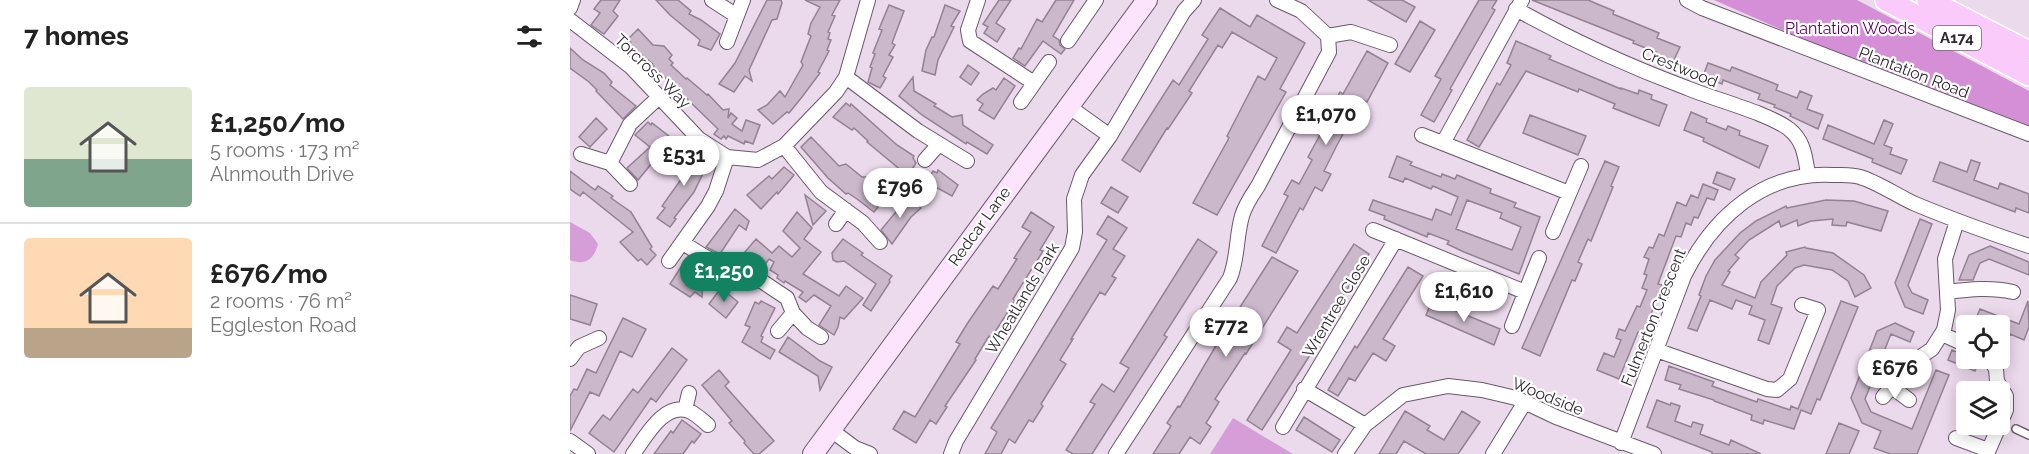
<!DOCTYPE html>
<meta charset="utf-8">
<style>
:root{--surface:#fff;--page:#f2f2f2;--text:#222;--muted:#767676;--line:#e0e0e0;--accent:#138260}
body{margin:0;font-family:Raleway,sans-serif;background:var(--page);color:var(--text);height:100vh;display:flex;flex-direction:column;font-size:22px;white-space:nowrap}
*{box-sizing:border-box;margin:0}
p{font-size:20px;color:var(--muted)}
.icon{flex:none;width:33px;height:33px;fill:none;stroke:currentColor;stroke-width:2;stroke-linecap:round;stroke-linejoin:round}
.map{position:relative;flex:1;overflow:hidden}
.panel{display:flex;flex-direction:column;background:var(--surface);width:570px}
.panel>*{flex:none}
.fabs{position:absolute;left:1386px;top:315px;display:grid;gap:12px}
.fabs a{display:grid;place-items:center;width:54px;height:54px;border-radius:6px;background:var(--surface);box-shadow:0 3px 15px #0003;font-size:30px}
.price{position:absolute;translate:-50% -51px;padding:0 14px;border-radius:21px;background:#fff;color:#222;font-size:20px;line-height:39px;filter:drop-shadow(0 2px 3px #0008)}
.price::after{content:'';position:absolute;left:50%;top:36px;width:18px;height:14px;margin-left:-9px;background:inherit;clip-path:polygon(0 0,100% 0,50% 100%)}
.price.on{background:var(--accent);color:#fff}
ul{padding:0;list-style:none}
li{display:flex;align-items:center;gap:18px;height:150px;padding:0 24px}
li+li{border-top:2px solid var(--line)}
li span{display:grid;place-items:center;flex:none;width:168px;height:120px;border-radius:6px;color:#555}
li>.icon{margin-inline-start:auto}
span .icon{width:72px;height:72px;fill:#fffc;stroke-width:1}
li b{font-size:26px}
h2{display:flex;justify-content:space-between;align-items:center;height:72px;padding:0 24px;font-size:26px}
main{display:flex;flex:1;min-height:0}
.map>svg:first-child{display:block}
</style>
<main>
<section class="panel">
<h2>7 homes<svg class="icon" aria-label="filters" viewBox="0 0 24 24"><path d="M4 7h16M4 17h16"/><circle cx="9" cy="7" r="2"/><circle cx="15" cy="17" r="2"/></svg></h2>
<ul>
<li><span style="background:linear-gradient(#dfe7d0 60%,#7fa58c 0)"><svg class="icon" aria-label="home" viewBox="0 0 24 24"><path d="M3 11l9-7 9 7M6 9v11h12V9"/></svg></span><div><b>£1,250/mo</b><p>5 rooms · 173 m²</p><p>Alnmouth Drive</p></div></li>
<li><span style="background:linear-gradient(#ffd9b3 75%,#b9a48a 0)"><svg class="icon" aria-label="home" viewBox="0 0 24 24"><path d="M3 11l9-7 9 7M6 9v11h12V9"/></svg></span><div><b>£676/mo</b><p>2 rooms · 76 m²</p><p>Eggleston Road</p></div></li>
</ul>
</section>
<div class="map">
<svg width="1459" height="454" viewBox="0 0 1459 454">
<rect width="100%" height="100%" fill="#ebd9ec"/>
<path fill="#d69ed8" d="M0,222l20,11 8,11c-4,15 -12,22 -28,16z
M663,418l60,36h-83z"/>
<path fill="#d48fd7" d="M1144,0h143l172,91v38l-224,-89z"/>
<path fill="#cbb9cb" stroke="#938293" stroke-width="1.5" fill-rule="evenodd" d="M31,0h19l-7,11 5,5 -14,18 -13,-9 9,-12 -6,-4z
M86,0h22l13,11 -2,3 12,6 19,14 -9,16 -13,-5 2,-5 -30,-25z
M197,0h14l1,3 -5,16 -5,1 -23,50 3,11 -7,-5 -11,16 -15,-8 16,-21z
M235,0h35l-8,15 3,1 -7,16 2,1 -2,6 3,1 -4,10 2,1 -11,21 2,1 -18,24 -13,16 -2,-1 -14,12 -15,-14 9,-5 13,-14 5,6 18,-32 -2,-3 10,-26 -3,-2 3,-11 9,-16z
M429,0h12l-15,23 9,6 -8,13 -13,-9 4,-6 -5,-3z
M486,0h18l-21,36 6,4 1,5 5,4 -4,5 -18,-13 -18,25 -12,-8 6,-10 2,1 16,-30 5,3z
M798,0h34l13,7 -9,15z
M909,0h18l-5,8 3,2 -45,79 2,1 -18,32 -13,-7 20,-36 -6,-3z
M962,0h56l26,11 -1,3 46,19 -2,5 23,9 -8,17 -18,-8 2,-4 -23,-9 1,-2z
M319,5l15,6 -12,32 3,2 -6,10 4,2 -10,19 3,2 -6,10 -12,-6 4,-14 -2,-1 5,-13 -2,-1 9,-23 -3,-1z
M375,5l15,6 -9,15 3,1 -16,33 -3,15 -13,-4 4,-21 6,-13h2z
M650,8l30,19 7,-12 48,28 -25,46 6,3 -69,123 -24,-12 36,-65 -2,-2 31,-60 7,4 12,-22 -45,-26 -10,16 -4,-3 -29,46 3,2 -24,36 -1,-1 -27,44 -18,-12 51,-80 6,5 29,-46 -6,-4z
M850,21l15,9 -25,42 -15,-8z
M68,29l15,16 11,1 8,9 -3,4 4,4 -2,2 15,14 1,-1 20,17 1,-1 15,16 6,-1 -1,9 3,-5 6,5 -5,6 10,7 4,-11 14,5 -7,19 -8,-3 -1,3 -16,-8 -2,3 -2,-3 -3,3 -7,-5 4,-5 -66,-64 1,-1 -23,-19 1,-2 -3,-4z
M946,41l35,15 -2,3 72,30v-1l17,6 1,-4 13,5 -1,4 16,6 -8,21 -46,-18 2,-4 -36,-15 -1,3 -52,-21 -47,76 -12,-7 30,-57 3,2 11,-20 -4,-2z
M0,48l13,12 21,13 8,9 -2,3 26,21 -13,13 -27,-28 1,-1 -8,-8 -19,-14z
M797,51l21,12 -21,39 -5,-3 -26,48 -12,24 7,3 -9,17 -7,-4 -12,23 -3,-2 -24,45 -14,-7 26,-50 -4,-2 8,-14 7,4 13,-24 -4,-3 13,-24 -3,-2 22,-39 3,2z
M1138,63l22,8 2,-4 36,14 10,4 -2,5 21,8 3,-7 12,5 -5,13 16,6 -5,14 -28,-13 1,-2 -17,-7 1,-2 -17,-6 2,-5 -37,-14 -1,4 -19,-8z
M398,65l11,8 -8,12 -11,-8z
M343,77l1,14 22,13 -2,2 18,11 10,-2 1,10 30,20 -6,9 -20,-12 -1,2 -44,-29 -23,-19z
M434,78l11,8 -21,33 -15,-9 4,-6 -6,-4 6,-6 10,-6 3,2z
M276,103l4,3 1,-2 46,41 17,11 -1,2 3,5 -8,13 -41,-34 1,-1 -14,-13 -2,2 -19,-13z
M1121,112l16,7 -1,3 20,8 2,-4 12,5 -1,4 29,11 -9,22 -56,-27 1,-3 -20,-8z
M960,115l56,21 -8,19 -55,-22z
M26,118l11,11 -17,18 -11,-10z
M1314,120l9,4 -9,21 8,3 -2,6 17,6 -6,14 -29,-12 1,-3 -50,-20 5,-14 46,19z
M78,122l3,3 1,-2 27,21 -13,17 -9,-4 -19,23 -11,-12 23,-21 -15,-12z
M241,137l28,29 7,-2 16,13h6v4l8,5 -4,5 12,9 -10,12 -17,-13 -9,-6 -2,1 -18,-16 -27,-31z
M122,151l17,10 -15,31 -20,26 2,1 -6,8 -13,-9 8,-10 -3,-2 23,-32 -6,-2 9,-20 2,1z
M827,156l15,6 -2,3 31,12 1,-3 13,5 2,-4 34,14 -1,4 26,10 -2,4 26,10 -21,57 -55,-22 -17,-8 2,-3 -21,-8 -1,4 -43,-18 1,-3 -16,-6 4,-10 59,20 4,-11 15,6 7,-18 -25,-11 -2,3 -26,-11 -2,4 -14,-5zM897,200l35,13 -2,5 21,9 -9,23 -56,-21z
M1401,160l9,3 -6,17 24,9 2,-6 29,11v19l-13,-5 -1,4 -82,-31 7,-19 27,10z
M1035,161l14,6 -8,19 2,1 -22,54 -3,-2 -10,23 4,2 -7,17 -3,-1 -32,76 -18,-8z
M214,167l10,8 -16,19 -1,-2 -16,17 -14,-14 22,-19 3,3z
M368,170l20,15 -6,11 -20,-11 -8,1 9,-15 4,2z
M0,171l25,19 3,-4 15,10 -2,2 20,14 21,35 -2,2 6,6 -9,10 -6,-6 -3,2 -18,-19 13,-10 -50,-40 -3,4 -10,-7z
M1147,172l18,7 -5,11 -17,-7z
M1133,184l15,6 -4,10 -7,-2 -9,20 -4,-1 -3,8 -5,-2 -5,14 -5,-1 -18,48 4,1 -15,40 -4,8 -5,-1 -19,47 -22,-9 7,-17 10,4 7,-17 -5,-2 3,-9 6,2 12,-25 3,1 7,-17 -5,-2 5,-13 -3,-1 5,-15 -5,-2 5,-10 4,1 6,-14 5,2 13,-34 9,4 5,-11 7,3z
M541,187l17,10 -10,16 -17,-10z
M235,195l21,16 -13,14z
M339,196l12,12 -10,9 -19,27 -11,-14z
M1256,200l28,1 34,10 -7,20 -34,-9 -1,4 -14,-1 1,-6 -22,2 -13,5 -1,-6 -16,7 -2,-6 -30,19 -14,15 4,3 -11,13 2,1 -8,13 33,13 6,-16 26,-27 -1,-3 19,-5 1,1 27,5 31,22 7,13 -16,9 -7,-16 -16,-11 -28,-5 -9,3 -18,18 -6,18 11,4 -13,36 -11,-4 7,-20 -16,-6 3,-8 -16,-6 -4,9 -22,-9 -13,31 -9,-3 13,-32 -2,-1 7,-19 9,-16 25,-27 16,-12 30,-15 1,2z
M165,209l14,12 -3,9 -7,-5 -19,29 -14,-7z
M227,212l15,16 -8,11 17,13 -18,22 36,22 7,-10 17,12 -19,21 -4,-2 -2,10 -4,8 -15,-10 12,-19 -17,-11 -8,7 -7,-5 4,-5 -18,-11 -1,2 -7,-5 1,-3 -8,-5 4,-8 -5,-3 -5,7 -20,-13 12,-14 16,14 7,-7 13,11 8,-9 -17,-17z
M461,212l23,15 -14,23 3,1 -30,48 2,2 -24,37 -2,-2 -14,23 1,1 -31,46 2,1 -11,17 -6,-4 -14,23 -23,-14 11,-18 11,6 45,-73 -4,-2 11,-18 26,-38 5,3 19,-30 -3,-1 17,-26 -9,-5z
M538,216l19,12 -14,21 12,7 -13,20 4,2 -11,17 -5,-3 -29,47h2l-13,21 6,4 -25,40 2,2 -10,16 -4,-2 -14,23 -6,-4 -8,15h-16l12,-22 -6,-4 116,-188 -10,-6z
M1350,219l12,5 -24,61 4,8 16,7 -5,14 -18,-7 -10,-24z
M273,239l20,14 -2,2 31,21 -3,4 1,2 -19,29 -8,-6 13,-21 -32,-23 -7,1 -4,-2 -1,-7z
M628,239l19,13 -53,83 3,2 -75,117h-19l-7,-4 29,-46 -5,-2 12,-18 12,8 15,-24 -9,-5z
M784,244l15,10 -44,71 3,2 -9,14 -57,89 -15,-10 44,-70 -13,-8 9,-15 10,6z
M1420,246l39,16v13l-40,-16 -9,4 -7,17h-14l10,-25z
M702,257l26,14 -52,83 -1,-1 -30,46 4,3 -13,21 5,4 -11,17 -10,-7 -11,17h-26l18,-28 -4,-3 11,-17 2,1 41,-70z
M111,267l22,11 -1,19 -7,-5 -5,5 -20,-13z
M838,267l15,9 -40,63 12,7 -9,15 -13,-8 -18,28 -6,-3 -11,18 -10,-6 27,-44 2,2z
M151,288l17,14 -12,16 -17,-14z
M0,295l27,9 -7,21 -20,-6z
M191,301l14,7 -14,28 2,1 -2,5 14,8 -5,9 -28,-17 8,-15 -5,-2 10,-23 4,2z
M862,301l68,28 -6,16 -68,-30z
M1271,301l17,6 -38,93 -3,-1 -6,15 -10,-4 -7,19 -30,-9 -1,4 -12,-4 1,-5 -38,-14v-1l-35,-11 2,-4 -16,-5 4,-14 45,16 -2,4 45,16 1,-3 32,11 1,-4 7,3z
M1458,301l1,26 -5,13 -14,-6 -10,24v-32h-27l7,-17 39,15z
M53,318l23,11 -14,28 -12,-6 -21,45 -9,-4 -20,39v-35l4,-7 3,1 10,-21 9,4z
M1325,323l19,9 -4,10 -19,-8 -26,65 6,13 41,17 24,-59 13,5 -32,79h-27l-16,-6 7,-17 -19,-8 -11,-25 26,-67z
M218,337l32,24 12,6 -12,23 -2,-14 -39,-24z
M102,348l15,12 -31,42 -5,-4 -37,54 -25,-19 14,-18 7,5 23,-31 5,4z
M1382,350l14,6v2l13,3 -4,10 -27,-11z
M149,370l10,12 -4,4 49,55 -15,13h-5l-10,-11 1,-2 -16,-18 3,-2 -30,-36z
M1087,400l13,5 1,-2 9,3 -5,15 16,6 2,-5 10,3 -3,9 29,11 2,-5 30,14h-49v-2l-65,-25z
M835,411l25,15 -3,4 17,10 18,-29 18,11 -22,32h-32l-22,-13 -8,13h-17z
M734,417l36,23 -8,12 -36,-22z
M112,420l19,14 -7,9 -2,-2 -9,13h-29l17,-23 2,2z
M1269,423l20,8 -10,23h-23z"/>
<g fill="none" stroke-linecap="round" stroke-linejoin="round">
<defs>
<path id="lane" d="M1446,429l13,6"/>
<path id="street" d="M142,0l25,16
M408,0l-10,30 2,11 64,42
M1117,0l15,8 327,126
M0,8l3,-8
M946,9c55,31 112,57 171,79 26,11 81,25 102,41 15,12 16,27 19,45
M0,20l61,47 68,72 28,18 31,3 26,-14 52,-54 10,-15 22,-77
M758,36l23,-4 39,13
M498,41l28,-41
M157,42l16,-42
M276,77l72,54 49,30
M451,102l28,-40
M498,106l42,30
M852,135l147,58
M873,143l79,-143
M214,146l37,46 42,31 17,19
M11,154l29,9 20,21
M355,160l14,-16
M40,163l20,-39 29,-27
M266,224l10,-14
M803,230l152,62
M983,232l28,-66
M113,243l19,12 25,13 36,14 24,16 6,15 14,15 14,9
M99,261l39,-55 8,-15 11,-34
M1378,292c22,-3 43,-5 65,0
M942,326l27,-68
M208,331l15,-18
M1372,334l24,11
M1086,350l111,39 10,1 13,-11 28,-69 -16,-5
M0,359l9,-12 20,-9
M1322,387l17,13
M734,389l61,36
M1313,397l27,-33 22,-15 12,-19 4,-20 -3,-51 12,-38
M115,410l4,-17
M713,427l113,-188
M261,430l24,18 15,6
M1386,438l32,12
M0,441l18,13
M1051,443l63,-167c29,-59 80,-105 149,-101 8,0 19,-1 27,2 17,5 36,18 53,26 38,16 77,30 116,43
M63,454c12,-16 31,-53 56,-43 7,3 13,9 19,14
M381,454l5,-13 116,-193 3,-16 -1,-33 8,-24 28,-39 74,-125 10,-11
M546,454l114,-176c8,-20 6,-41 12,-62 3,-11 10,-21 16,-30l71,-134 -1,-16 -27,-25 -24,-11
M775,454l20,-29 38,-30 45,-9 34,4 34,8 40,19 98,37
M923,454l32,-52
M1417,454l19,-44v-14l-9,-15 -1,-12 -7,-11"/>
<path id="secondary" d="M243,454l334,-454"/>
<path id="primary" d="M1316,0l143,75
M1358,0l101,52"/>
</defs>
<use href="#lane" stroke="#685969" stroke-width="10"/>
<use href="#street" stroke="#685969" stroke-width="16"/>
<use href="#secondary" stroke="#685969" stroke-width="22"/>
<use href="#primary" stroke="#fff" stroke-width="24"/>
<use href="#lane" stroke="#fff" stroke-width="7"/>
<use href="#street" stroke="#fff" stroke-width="14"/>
<use href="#secondary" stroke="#fce4fd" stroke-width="20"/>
<use href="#primary" stroke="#facafb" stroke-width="21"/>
</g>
<g text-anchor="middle" stroke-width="4.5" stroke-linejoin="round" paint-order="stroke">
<rect fill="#fff" stroke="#6d686d" stroke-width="1.5" x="1363" y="26" width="48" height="24" rx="4.5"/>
<g font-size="15" font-weight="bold" fill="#2f282f">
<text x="1387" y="43">A174</text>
</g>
<g font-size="16" fill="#5b0161" stroke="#fff">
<text x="1280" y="34">Plantation Woods</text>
</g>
<g font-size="16" fill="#2f282f" stroke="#fff">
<text transform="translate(1110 67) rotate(22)" y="6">Crestwood</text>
<text transform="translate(83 71) rotate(44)" y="6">Torcross Way</text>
<text transform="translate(1344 72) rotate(21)" y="6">Plantation Road</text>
<text transform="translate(409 226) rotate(-54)" y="6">Redcar Lane</text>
<text transform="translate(452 298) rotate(-59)" y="6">Wheatlands Park</text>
<text transform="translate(766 306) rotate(-59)" y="6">Wrentree Close</text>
<text transform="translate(1083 317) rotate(-68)" y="6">Fulmerton Crescent</text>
<text transform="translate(978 396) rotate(22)" y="6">Woodside</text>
</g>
</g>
</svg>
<div class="fabs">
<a><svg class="icon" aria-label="locate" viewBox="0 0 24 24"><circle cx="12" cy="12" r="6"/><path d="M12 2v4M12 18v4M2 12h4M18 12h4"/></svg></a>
<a><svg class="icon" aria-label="layers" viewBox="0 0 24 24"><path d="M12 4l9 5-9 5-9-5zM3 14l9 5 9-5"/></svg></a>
</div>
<b class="price" style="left:756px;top:146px">£1,070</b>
<b class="price" style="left:114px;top:187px">£531</b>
<b class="price" style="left:330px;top:219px">£796</b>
<b class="price on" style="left:154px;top:303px">£1,250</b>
<b class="price" style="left:894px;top:323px">£1,610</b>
<b class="price" style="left:656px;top:358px">£772</b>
<b class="price" style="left:1325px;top:400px">£676</b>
</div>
</main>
